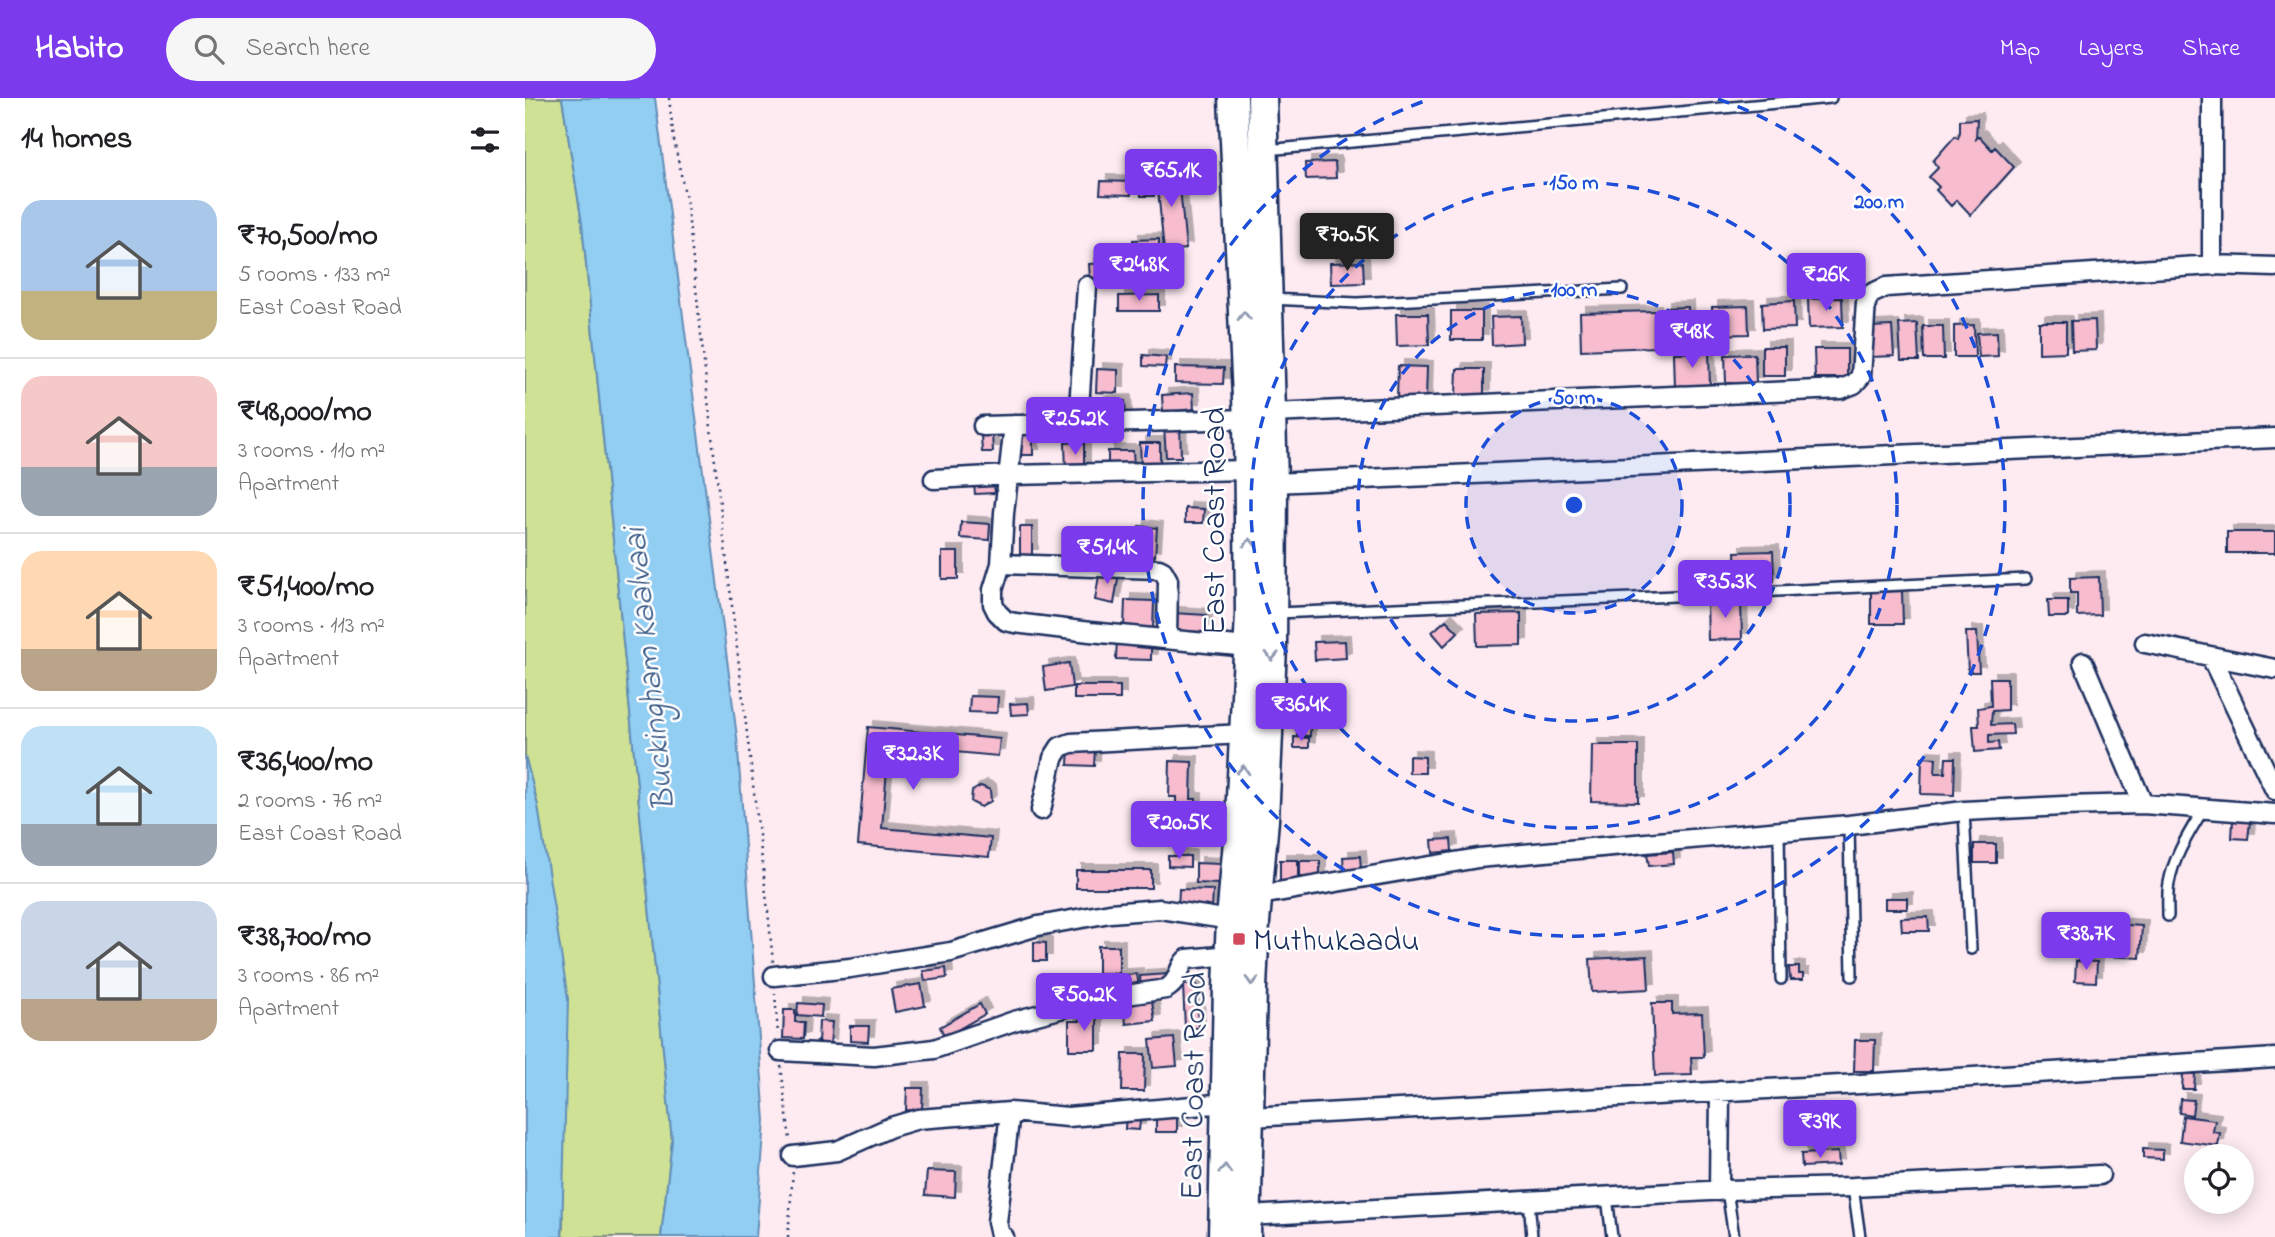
<!DOCTYPE html>
<meta charset="utf-8">
<style>
:root{--surface:#fff;--page:#f6f6f6;--text:#202124;--muted:#757577;--line:#e0e0e0;--accent:#7c3aed}
body{margin:0;font-family:"Indie Flower",sans-serif;background:var(--page);color:var(--text);height:100vh;display:flex;flex-direction:column;font-size:26px;white-space:nowrap}
*{box-sizing:border-box;margin:0}
p{font-size:23px;color:var(--muted)}
.icon{flex:none;width:38px;height:38px;fill:none;stroke:currentColor;stroke-width:2;stroke-linecap:round;stroke-linejoin:round}
.map{position:relative;flex:1;overflow:hidden}
.sheet{display:flex;flex-direction:column;background:var(--surface);width:525px}
.sheet>*{flex:none}
.tools{position:absolute;left:1659px;top:1046px;display:grid;gap:14px}
.tools a{display:grid;place-items:center;width:70px;height:70px;border-radius:50%;background:var(--surface);box-shadow:0 4px 18px #0003;font-size:35px}
.price{position:absolute;translate:-50% -60px;padding:0 16px;border-radius:7px;background:var(--accent);color:#fff;font-size:23px;line-height:46px;filter:drop-shadow(0 2px 4px #0008)}
.price::after{content:'';position:absolute;left:50%;top:42px;width:21px;height:16px;margin-left:-10px;background:inherit;clip-path:polygon(0 0,100% 0,50% 100%)}
.price.current{background:#222;color:#fff}
ul{padding:0;list-style:none}
li{display:flex;align-items:center;gap:21px;height:175px;padding:0 21px}
li+li{border-top:2px solid var(--line)}
li span{display:grid;place-items:center;flex:none;width:196px;height:140px;border-radius:21px;color:#555}
li>.icon{margin-inline-start:auto}
span .icon{width:84px;height:84px;fill:#fffc;stroke-width:1}
li b{font-size:30px}
h2{display:flex;justify-content:space-between;align-items:center;height:84px;padding:0 21px;font-size:30px}
header{display:flex;align-items:center;gap:42px;box-sizing:border-box;height:98px;padding:0 35px;background:var(--accent);color:#fff}
header strong{font-size:33px}
nav{display:flex;gap:38px;margin-inline-start:auto;font-size:24px}
.search{width:490px;height:63px;background:var(--page);display:flex;align-items:center;gap:18px;box-sizing:border-box;padding:0 24px;border-radius:38px;color:var(--muted);font-size:26px}
main{display:flex;flex:1;min-height:0}
.map>svg:first-child{display:block}
</style>
<header>
<strong>Habito</strong>
<div class="search"><svg class="icon" aria-label="search" viewBox="0 0 24 24"><circle cx="10" cy="10" r="6"/><path d="M15 15l6 6"/></svg>Search here</div>
<nav><a>Map</a><a>Layers</a><a>Share</a></nav>
</header>
<main>
<section class="sheet">
<h2>14 homes<svg class="icon" aria-label="filters" viewBox="0 0 24 24"><path d="M4 7h16M4 17h16"/><circle cx="9" cy="7" r="2"/><circle cx="15" cy="17" r="2"/></svg></h2>
<ul>
<li><span style="background:linear-gradient(#a9c7e8 65%,#c2b280 0)"><svg class="icon" aria-label="home" viewBox="0 0 24 24"><path d="M3 11l9-7 9 7M6 9v11h12V9"/></svg></span><div><b>₹70,500/mo</b><p>5 rooms · 133 m²</p><p>East Coast Road</p></div></li>
<li><span style="background:linear-gradient(#f6c9c9 65%,#9aa5b1 0)"><svg class="icon" aria-label="home" viewBox="0 0 24 24"><path d="M3 11l9-7 9 7M6 9v11h12V9"/></svg></span><div><b>₹48,000/mo</b><p>3 rooms · 110 m²</p><p>Apartment</p></div></li>
<li><span style="background:linear-gradient(#ffd9b3 70%,#b9a48a 0)"><svg class="icon" aria-label="home" viewBox="0 0 24 24"><path d="M3 11l9-7 9 7M6 9v11h12V9"/></svg></span><div><b>₹51,400/mo</b><p>3 rooms · 113 m²</p><p>Apartment</p></div></li>
<li><span style="background:linear-gradient(#bfe0f5 70%,#9aa5b1 0)"><svg class="icon" aria-label="home" viewBox="0 0 24 24"><path d="M3 11l9-7 9 7M6 9v11h12V9"/></svg></span><div><b>₹36,400/mo</b><p>2 rooms · 76 m²</p><p>East Coast Road</p></div></li>
<li><span style="background:linear-gradient(#c9d6e8 70%,#b9a48a 0)"><svg class="icon" aria-label="home" viewBox="0 0 24 24"><path d="M3 11l9-7 9 7M6 9v11h12V9"/></svg></span><div><b>₹38,700/mo</b><p>3 rooms · 86 m²</p><p>Apartment</p></div></li>
</ul>
</section>
<div class="map">
<svg width="1750" height="1139" viewBox="0 0 1750 1139">
<defs>
<filter id="shadow"><feDropShadow dx="6" dy="-6" stdDeviation="0" flood-color="#0004"/></filter>
</defs>
<rect width="100%" height="100%" fill="#fdebf1"/>
<filter id="ink" filterUnits="userSpaceOnUse"><feTurbulence type="fractalNoise" baseFrequency=".0143" numOctaves="2"/><feDisplacementMap in="SourceGraphic" scale="14" xChannelSelector="R" yChannelSelector="G"/><feConvolveMatrix kernelMatrix="1 2 1 2 8 2 1 2 1" color-interpolation-filters="sRGB"/></filter>
<g filter="url(#ink)">
<path fill="#cfe195" stroke="#75887a" stroke-width="2" d="M0,0h37l20,125 90,918 -11,96h-99l1,-12 -25,-419 -13,-50z"/>
<path fill="#92cdf2" stroke="#628eb7" stroke-width="2" d="M37,0h93l82,639 28,384 -9,116h-95l11,-96 -90,-918z
M0,658l13,50 30,193 -6,238h-37z"/>
<path fill="#f7bdcf" stroke="#1b2f5e" stroke-width="2" filter="url(#shadow)" d="M1452,21l-1,20 3,-3 13,14 3,-3 19,20 -43,48 -14,-15 -6,6 -15,-16 3,-3 -10,-10 9,-9 -5,-7 22,-25 3,2 2,-6v-12z
M810,64l1,16 -30,1 -1,-16z
M653,69l8,82 -22,2 -8,-82z
M629,82v16h-13v-15z
M576,83l31,1 -1,13 -31,-1z
M634,141v20h-25l-1,-19z
M607,164l1,15 -43,2 -1,-15z
M838,164l1,21 -33,1 -1,-21z
M634,197v16h-40v-15z
M1317,200l1,29 -34,1 -1,-29z
M1269,203l1,27 -32,1 -1,-26z
M1223,208l1,28 -37,1v-28z
M1163,209l1,32h-24l-1,-31z
M926,213h31v29h-31z
M1130,213l1,36 -75,3 -1,-37z
M871,216h32l1,31 -32,1z
M996,218l1,27 -30,2 -1,-28z
M1570,222l1,30 -24,1 -1,-30z
M1514,224h27v30l-27,1z
M1392,225l2,38h-18l-2,-37z
M1449,227l1,32h-21v-31z
M1367,228l2,30 -23,1 -2,-30z
M1398,228h20l1,33h-20z
M1472,234l1,24 -19,1 -2,-24z
M1237,249h23v29h-23z
M1289,251h33v29h-32z
M1184,254l1,35 -35,1 -1,-35z
M1230,256l1,29h-30l-1,-28z
M618,257l23,2 -1,10 -22,-1z
M873,268l29,1 -1,33 -29,-1z
M650,269l49,1 -1,16 -48,-1z
M572,271l21,1v23l-22,-1z
M932,271h27v27l-28,-1z
M668,295l1,16 -31,3 -1,-17z
M600,303l1,18 -26,1 -1,-18z
M655,327l1,32h-15l-2,-31z
M495,335l13,1v21h-14z
M467,336l1,18h-11l-1,-17z
M559,344v29h-18l-1,-28z
M615,345h20v21h-19z
M583,353h25l1,15 -26,1z
M469,386l1,9 -20,1 -1,-9z
M660,410l19,1 -1,14h-18z
M436,424l29,2 -1,16 -29,-2z
M614,428l18,2 -2,28 -18,-2z
M495,429h12v28h-12z
M1702,434h48v21h-48z
M1248,453l1,30 -37,2 -2,-31z
M417,454h16v27h-16z
M575,471l19,3 -5,32 -19,-4z
M1574,479l1,38 -23,1v-23h-7v-15z
M1377,493l1,33h-32v-32z
M600,502l29,1 -1,28 -29,-1z
M1216,502l1,39 -34,1 -1,-39z
M1523,502h20v17h-19z
M648,515l33,2v17l-34,-1z
M996,515v32l-44,1 -1,-32z
M921,522l12,12 -14,14 -12,-14z
M1441,534h11l2,40h-11z
M592,540l34,7v15l-35,-1z
M820,543l1,17 -31,2 -1,-18z
M544,565l3,24 -26,4 -3,-24z
M1465,580h17v32l-15,1 -1,14 21,-1 1,10 -24,1v8l9,-1 1,8 -24,2 -2,-26h6l-1,-18 13,-2z
M549,588h46v13h-46z
M445,598l28,1 -1,16 -28,-1z
M503,605l1,11 -18,1 -1,-11z
M773,614l13,1 -1,23 -13,-1z
M343,629l132,12 -2,17 -109,-10 -7,82 109,10 -2,19 -131,-12z
M769,639l15,1v10h-15z
M1067,647h46v57l-47,-1z
M544,649l26,2 -1,17 -26,-1z
M884,658l16,1v16h-16z
M1397,659l14,1 -1,15h10l1,-15h9l-1,37 -33,-1z
M645,663l22,1 -1,37h5v33h-20v-35h-7z
M456,688l9,4 1,11 -10,6 -10,-5 1,-11z
M1708,722l17,1 -2,18 -16,-1z
M926,741l1,12 -19,2 -1,-13z
M1449,746h22v19h-22z
M1148,754l1,12 -25,2 -2,-12z
M643,758h22v11l-22,-1z
M835,758l1,13 -17,1 -1,-13z
M755,762h18v23h-18z
M775,763h20v21l-20,1z
M671,765l25,1 -1,20 -24,-1z
M551,772h75v18h-75z
M654,791l34,1 -1,20 -34,-1z
M1360,800h22v11h-22z
M1403,819l1,14h-27l-1,-13z
M1585,826l32,2 -2,32 -32,-2z
M509,844l12,1v18h-12z
M573,848h21v27h-21z
M1122,858l2,33 -57,3 -2,-33z
M1551,863l21,1 -1,20 -21,-1z
M1264,869h10v7h4v6h-13z
M421,870l1,10 -22,3 -2,-10z
M612,876l2,14 -31,3 -1,-15z
M643,876v13l-27,1 -1,-12z
M396,886l4,22 -30,6 -4,-23z
M658,887h14l2,43h-14z
M627,903l3,20 -29,3 -2,-20z
M273,905l24,2 -1,12 -24,-2z
M1127,905h20v11l30,-1 2,44h-13l1,18 -37,1z
M455,906l5,10 -40,23 -5,-10z
M259,912h11v12h9l-1,17 -20,-1z
M556,916h16v36h-28v-29h11z
M294,923l13,1 -2,23 -12,-1z
M325,928h19l-1,16 -18,-1z
M649,940l3,28 -24,2 -3,-28z
M1330,942h20l-1,31h-20z
M598,956h22l-1,37h-22z
M1658,976h12l-1,15h-12z
M382,990h16l-1,23 -16,-1z
M1655,1001l14,1 -2,15 -13,-2z
M652,1011v23h-21v-22z
M601,1014l15,1 -2,17 -14,-1z
M1658,1018l32,4 -2,12 7,1 -2,13 -38,-5z
M1313,1026l1,17 -37,2 -1,-18z
M1618,1051l20,1v9l-20,-1z
M1313,1054l1,13 -37,2 -1,-13z
M402,1073l29,1 -1,25 -30,-2z"/>
<g fill="none" stroke-linecap="round" stroke-linejoin="round">
<defs>
<path id="service" d="M741,52l565,-52
M745,201l87,4 265,-14
M752,515l356,-15 393,-19
M1439,713l7,138
M1324,727l3,151
M1254,733l2,148
M1643,818c0,-11 -1,-23 1,-33 5,-28 21,-51 35,-75
M1328,1089l7,50
M1202,1092l7,47
M1082,1099l5,40
M1004,1101l3,38"/>
<path id="minor" d="M1687,0v167
M746,315l570,-24 13,-5 7,-8 5,-74 5,-8 15,-7 326,-22 63,2
M553,326l9,-138
M489,327l-10,88 -3,51 -8,26v14l4,8 9,9 9,2 75,9 158,15
M458,328l265,-7
M409,381l76,-4 240,-5
M748,385l1002,-45
M476,466l158,5 4,2 5,9 -1,59
M1620,545l130,26
M1686,559l64,133
M1558,564l60,142
M516,712l12,-52 7,-11 11,-4 173,-9
M723,799l230,-39 371,-33 115,-14 99,-5 80,-2 132,10
M249,878l76,-8 101,-16 87,-26 72,-13 50,-4 71,11
M255,953l94,5 60,-7 80,-28 80,-21 72,-11c15,-9 10,-20 21,-30l43,-4
M725,1019l610,-33 415,-26
M268,1058l44,-5 54,-24 27,-8 92,-7 58,5 159,-14
M1194,1093l1,-100
M722,1118l480,-26 126,-3 247,-12
M479,1139l-4,-2 -3,-13 13,-110"/>
<path id="primary" d="M698,1139l5,-250 3,-67 9,-102 10,-204 -2,-195 -15,-321
M721,1139l6,-249 3,-66 9,-102 8,-173 1,-164 -11,-385"/>
</defs>
<use href="#service" stroke="#1b2f5e" stroke-width="14"/>
<use href="#minor" stroke="#1b2f5e" stroke-width="23"/>
<use href="#primary" stroke="#1b2f5e" stroke-width="33"/>
<path stroke="#1b2f5e" stroke-width="2.5" stroke-dasharray="2 5" stroke-linecap="butt" d="M144,0l5,42 13,64 24,224 57,483 5,51
M250,895l3,42
M256,968l9,74
M263,1139l5,-66"/>
<use href="#service" stroke="#fff" stroke-width="9"/>
<use href="#minor" stroke="#fff" stroke-width="18"/>
<use href="#primary" stroke="#fff" stroke-width="28"/>
</g>
<defs><path id="oneway-chevron" d="M-2-3.5L2.5 0L-2 3.5" fill="none" stroke-width="1.6" stroke-linecap="round" stroke-linejoin="round" transform="scale(1.75)"/></defs>
<g stroke="#8d97ae">
<use href="#oneway-chevron" transform="translate(719 218) rotate(-93)"/>
<use href="#oneway-chevron" transform="translate(725 445) rotate(-90)"/>
<use href="#oneway-chevron" transform="translate(747 558) rotate(92)"/>
<use href="#oneway-chevron" transform="translate(718 672) rotate(-87)"/>
<use href="#oneway-chevron" transform="translate(727 883) rotate(92)"/>
<use href="#oneway-chevron" transform="translate(700 1071) rotate(-88)"/>
</g>
</g>
<circle cx="1049" cy="407" r="108" fill="#1d4ed8" fill-opacity=".12"/>
<g fill="none" stroke="#1d4ed8" stroke-width="3.5" stroke-dasharray="12 9">
<circle cx="1049" cy="407" r="108"/>
<circle cx="1049" cy="407" r="216"/>
<circle cx="1049" cy="407" r="323"/>
<path d="M1193 1A431 431 0 1 1 905 1"/>
</g>
<rect fill="#d1495b" stroke="#fff" stroke-width="2.5" x="707" y="834" width="14" height="14" rx="3.5"/>
<g text-anchor="middle" stroke-width="5" stroke-linejoin="round" paint-order="stroke">
<g font-size="32" fill="#1b2f5e" stroke="#fff">
<text transform="translate(688 423) rotate(-90)" y="11">East Coast Road</text>
<text transform="translate(667 988) rotate(-89)" y="11">East Coast Road</text>
</g>
<g font-size="32" fill="#1b2f5e" stroke="#fff" text-anchor="start">
<text x="728" y="852">Muthukaadu</text>
</g>
<g font-size="33" font-style="italic" fill="#3f5e8a" stroke="#fff">
<text transform="translate(122 572) rotate(-96)" y="12">Buckingham Kaalvaai</text>
</g>
</g>
<circle cx="1049" cy="407" r="10" fill="#1d4ed8" stroke="#fff" stroke-width="3.5"/>
<g font-size="21" text-anchor="middle" font-weight="bold" fill="#1d4ed8" stroke="#fff" stroke-width="5" stroke-linejoin="round" paint-order="stroke">
<text x="1049" y="91">150 m</text>
<text x="1354" y="110">200 m</text>
<text x="1049" y="198">100 m</text>
<text x="1049" y="306">50 m</text>
</g>
</svg>
<div class="tools">
<a><svg class="icon" aria-label="locate" viewBox="0 0 24 24"><circle cx="12" cy="12" r="6"/><path d="M12 2v4M12 18v4M2 12h4M18 12h4"/></svg></a>
</div>
<b class="price" style="left:646px;top:111px">₹65.1K</b>
<b class="price current" style="left:822px;top:175px">₹70.5K</b>
<b class="price" style="left:614px;top:205px">₹24.8K</b>
<b class="price" style="left:1301px;top:215px">₹26K</b>
<b class="price" style="left:1167px;top:272px">₹48K</b>
<b class="price" style="left:550px;top:359px">₹25.2K</b>
<b class="price" style="left:582px;top:488px">₹51.4K</b>
<b class="price" style="left:1200px;top:522px">₹35.3K</b>
<b class="price" style="left:776px;top:645px">₹36.4K</b>
<b class="price" style="left:388px;top:694px">₹32.3K</b>
<b class="price" style="left:654px;top:763px">₹20.5K</b>
<b class="price" style="left:1561px;top:874px">₹38.7K</b>
<b class="price" style="left:559px;top:935px">₹50.2K</b>
<b class="price" style="left:1295px;top:1062px">₹39K</b>
</div>
</main>
